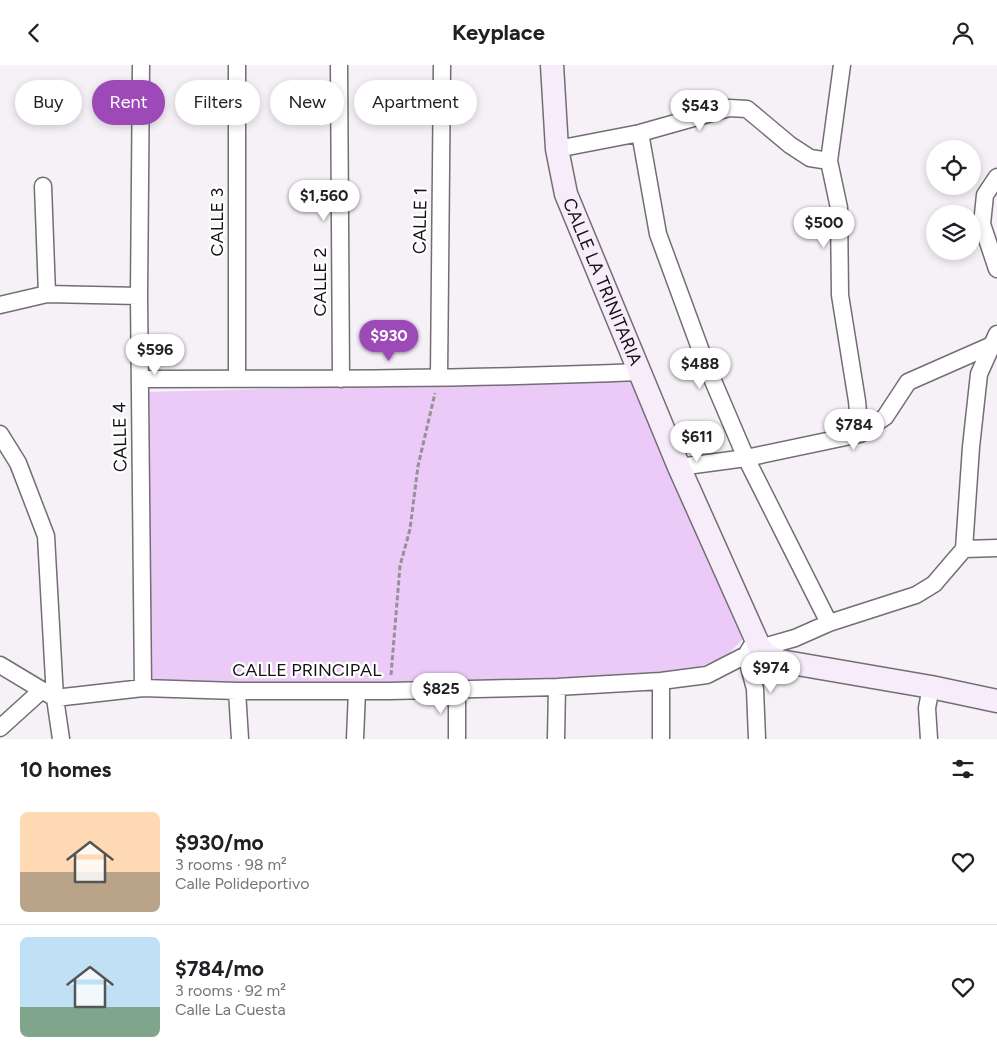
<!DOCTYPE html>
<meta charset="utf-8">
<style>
:root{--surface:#fff;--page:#f2f2f2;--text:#202124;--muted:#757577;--line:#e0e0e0;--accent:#9d4ab8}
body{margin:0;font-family:Figtree,sans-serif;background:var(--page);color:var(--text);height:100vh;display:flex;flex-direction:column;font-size:19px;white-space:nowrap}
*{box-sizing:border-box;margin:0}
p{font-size:16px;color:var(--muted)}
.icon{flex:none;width:28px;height:28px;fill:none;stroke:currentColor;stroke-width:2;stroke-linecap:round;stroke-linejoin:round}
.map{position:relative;height:674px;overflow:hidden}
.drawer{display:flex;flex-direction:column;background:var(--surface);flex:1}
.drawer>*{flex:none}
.banner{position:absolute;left:15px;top:15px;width:500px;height:45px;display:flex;gap:10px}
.tools{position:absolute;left:926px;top:75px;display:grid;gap:10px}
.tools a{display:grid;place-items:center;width:55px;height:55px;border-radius:50%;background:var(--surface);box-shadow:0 2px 8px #0003;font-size:25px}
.price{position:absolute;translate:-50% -42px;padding:0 11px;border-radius:18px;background:#fff;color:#222;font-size:16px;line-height:32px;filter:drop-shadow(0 1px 2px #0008)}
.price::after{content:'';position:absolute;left:50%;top:30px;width:15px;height:11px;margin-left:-8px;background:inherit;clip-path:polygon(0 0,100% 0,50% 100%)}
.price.selected{background:var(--accent);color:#fff}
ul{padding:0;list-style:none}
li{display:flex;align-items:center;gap:15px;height:125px;padding:0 20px}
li+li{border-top:1px solid var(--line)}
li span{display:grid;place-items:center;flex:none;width:140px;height:100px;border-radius:8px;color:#555}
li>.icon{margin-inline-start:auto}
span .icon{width:60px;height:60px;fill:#fffc;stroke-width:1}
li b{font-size:21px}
h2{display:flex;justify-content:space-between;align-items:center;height:60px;padding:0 20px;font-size:21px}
.chip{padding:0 18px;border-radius:22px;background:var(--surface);box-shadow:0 2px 8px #0003;font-size:18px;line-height:45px}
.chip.selected{background:var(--accent);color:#fff}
header{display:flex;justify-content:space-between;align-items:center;height:65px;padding:0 20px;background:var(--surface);font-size:22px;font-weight:700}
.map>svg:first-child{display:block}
</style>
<header><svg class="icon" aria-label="back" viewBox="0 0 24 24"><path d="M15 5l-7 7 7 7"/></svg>Keyplace<svg class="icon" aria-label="person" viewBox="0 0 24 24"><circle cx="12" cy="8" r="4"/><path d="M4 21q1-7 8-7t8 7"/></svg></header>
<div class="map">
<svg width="997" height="674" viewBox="0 0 997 674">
<rect width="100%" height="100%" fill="#f5f1f7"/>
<path fill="#ebcaf7" d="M631,315l114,257 -18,18 -32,14 -31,5 -215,9 -297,-1 -5,-290z"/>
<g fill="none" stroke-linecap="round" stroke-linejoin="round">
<defs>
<path id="street" d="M141,0l-2,231 4,392
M237,0v314
M339,0l2,314
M842,0l-13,96 10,47 1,87 17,106 3,33
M640,68l18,101 47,128 41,96 83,165
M557,84l83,-16 89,-25 18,1 43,36 20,13 19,3
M997,112l-12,18 -3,29 15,45
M43,121l4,108
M0,240l47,-11 92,2
M439,312l3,-312
M140,314c166,0 333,0 499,-7
M0,369l18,29 28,73 9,162 6,41
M679,402l67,-9 114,-24 25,-17 23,-35 84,-37
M964,484l33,-1
M760,583l35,-10 34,-15 87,-28 18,-11 30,-35 7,-102 8,-73 18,-40
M746,590l9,34 2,50
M0,600l55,33 88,-10 94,3h153l167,-4 104,-6 46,-6 39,-20 10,-16
M457,625v49
M237,626l3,48
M0,663l42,-38
M355,674l2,-48
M556,674l1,-52
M661,674v-58
M929,674l-2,-31 4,-21"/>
<g id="secondary">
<path id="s1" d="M552,0l5,84 9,45 113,273 81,181 7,7 13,6 151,26 66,14"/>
</g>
</defs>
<use href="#street" stroke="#726e73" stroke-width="19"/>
<use href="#secondary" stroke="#726e73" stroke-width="25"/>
<path stroke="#959296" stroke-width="3" stroke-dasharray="5 2.5" stroke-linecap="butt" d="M391,610l9,-109 10,-37 8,-63 17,-73"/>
<use href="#street" stroke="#fff" stroke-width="16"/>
<use href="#secondary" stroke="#f7edfa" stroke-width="22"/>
</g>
<g text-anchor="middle" stroke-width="4.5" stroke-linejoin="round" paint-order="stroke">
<g font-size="18" fill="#141214" stroke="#fff">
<text transform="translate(420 156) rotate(-89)" y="6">CALLE 1</text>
<text transform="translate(217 157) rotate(-90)" y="6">CALLE 3</text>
<text dy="6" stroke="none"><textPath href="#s1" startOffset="225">CALLE LA TRINITARIA</textPath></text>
<text transform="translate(320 217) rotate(-90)" y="6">CALLE 2</text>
<text transform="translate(120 372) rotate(-91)" y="6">CALLE 4</text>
<text x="307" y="611">CALLE PRINCIPAL</text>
</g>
</g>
</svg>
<div class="tools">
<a><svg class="icon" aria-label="locate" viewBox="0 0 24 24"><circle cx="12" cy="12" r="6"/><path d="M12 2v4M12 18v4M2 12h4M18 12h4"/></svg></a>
<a><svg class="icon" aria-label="layers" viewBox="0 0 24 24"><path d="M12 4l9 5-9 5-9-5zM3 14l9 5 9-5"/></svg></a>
</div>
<b class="price" style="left:700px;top:67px">$543</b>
<b class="price" style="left:324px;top:157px">$1,560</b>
<b class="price" style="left:824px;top:184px">$500</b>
<b class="price selected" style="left:389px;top:297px">$930</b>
<b class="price" style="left:155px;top:311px">$596</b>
<b class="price" style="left:700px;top:325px">$488</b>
<b class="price" style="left:854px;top:386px">$784</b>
<b class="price" style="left:697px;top:398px">$611</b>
<b class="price" style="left:771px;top:629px">$974</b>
<b class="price" style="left:441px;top:650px">$825</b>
<div class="banner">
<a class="chip">Buy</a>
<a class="chip selected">Rent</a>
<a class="chip">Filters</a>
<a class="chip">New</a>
<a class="chip">Apartment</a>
</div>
</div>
<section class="drawer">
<h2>10 homes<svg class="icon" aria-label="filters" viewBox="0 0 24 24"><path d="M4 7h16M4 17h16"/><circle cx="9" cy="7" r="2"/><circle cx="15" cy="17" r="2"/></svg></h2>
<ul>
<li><span style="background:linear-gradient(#ffd9b3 60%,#b9a48a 0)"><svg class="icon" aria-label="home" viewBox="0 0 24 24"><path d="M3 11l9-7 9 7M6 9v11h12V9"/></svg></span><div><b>$930/mo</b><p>3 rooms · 98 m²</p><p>Calle Polideportivo</p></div><svg class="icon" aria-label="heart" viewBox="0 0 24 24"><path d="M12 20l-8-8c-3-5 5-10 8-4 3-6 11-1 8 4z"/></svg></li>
<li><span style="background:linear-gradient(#bfe0f5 70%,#7fa58c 0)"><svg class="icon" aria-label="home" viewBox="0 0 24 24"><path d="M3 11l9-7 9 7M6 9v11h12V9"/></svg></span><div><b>$784/mo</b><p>3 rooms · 92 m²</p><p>Calle La Cuesta</p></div><svg class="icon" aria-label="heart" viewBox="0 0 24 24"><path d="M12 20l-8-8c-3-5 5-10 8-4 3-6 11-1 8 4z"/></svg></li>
</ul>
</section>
